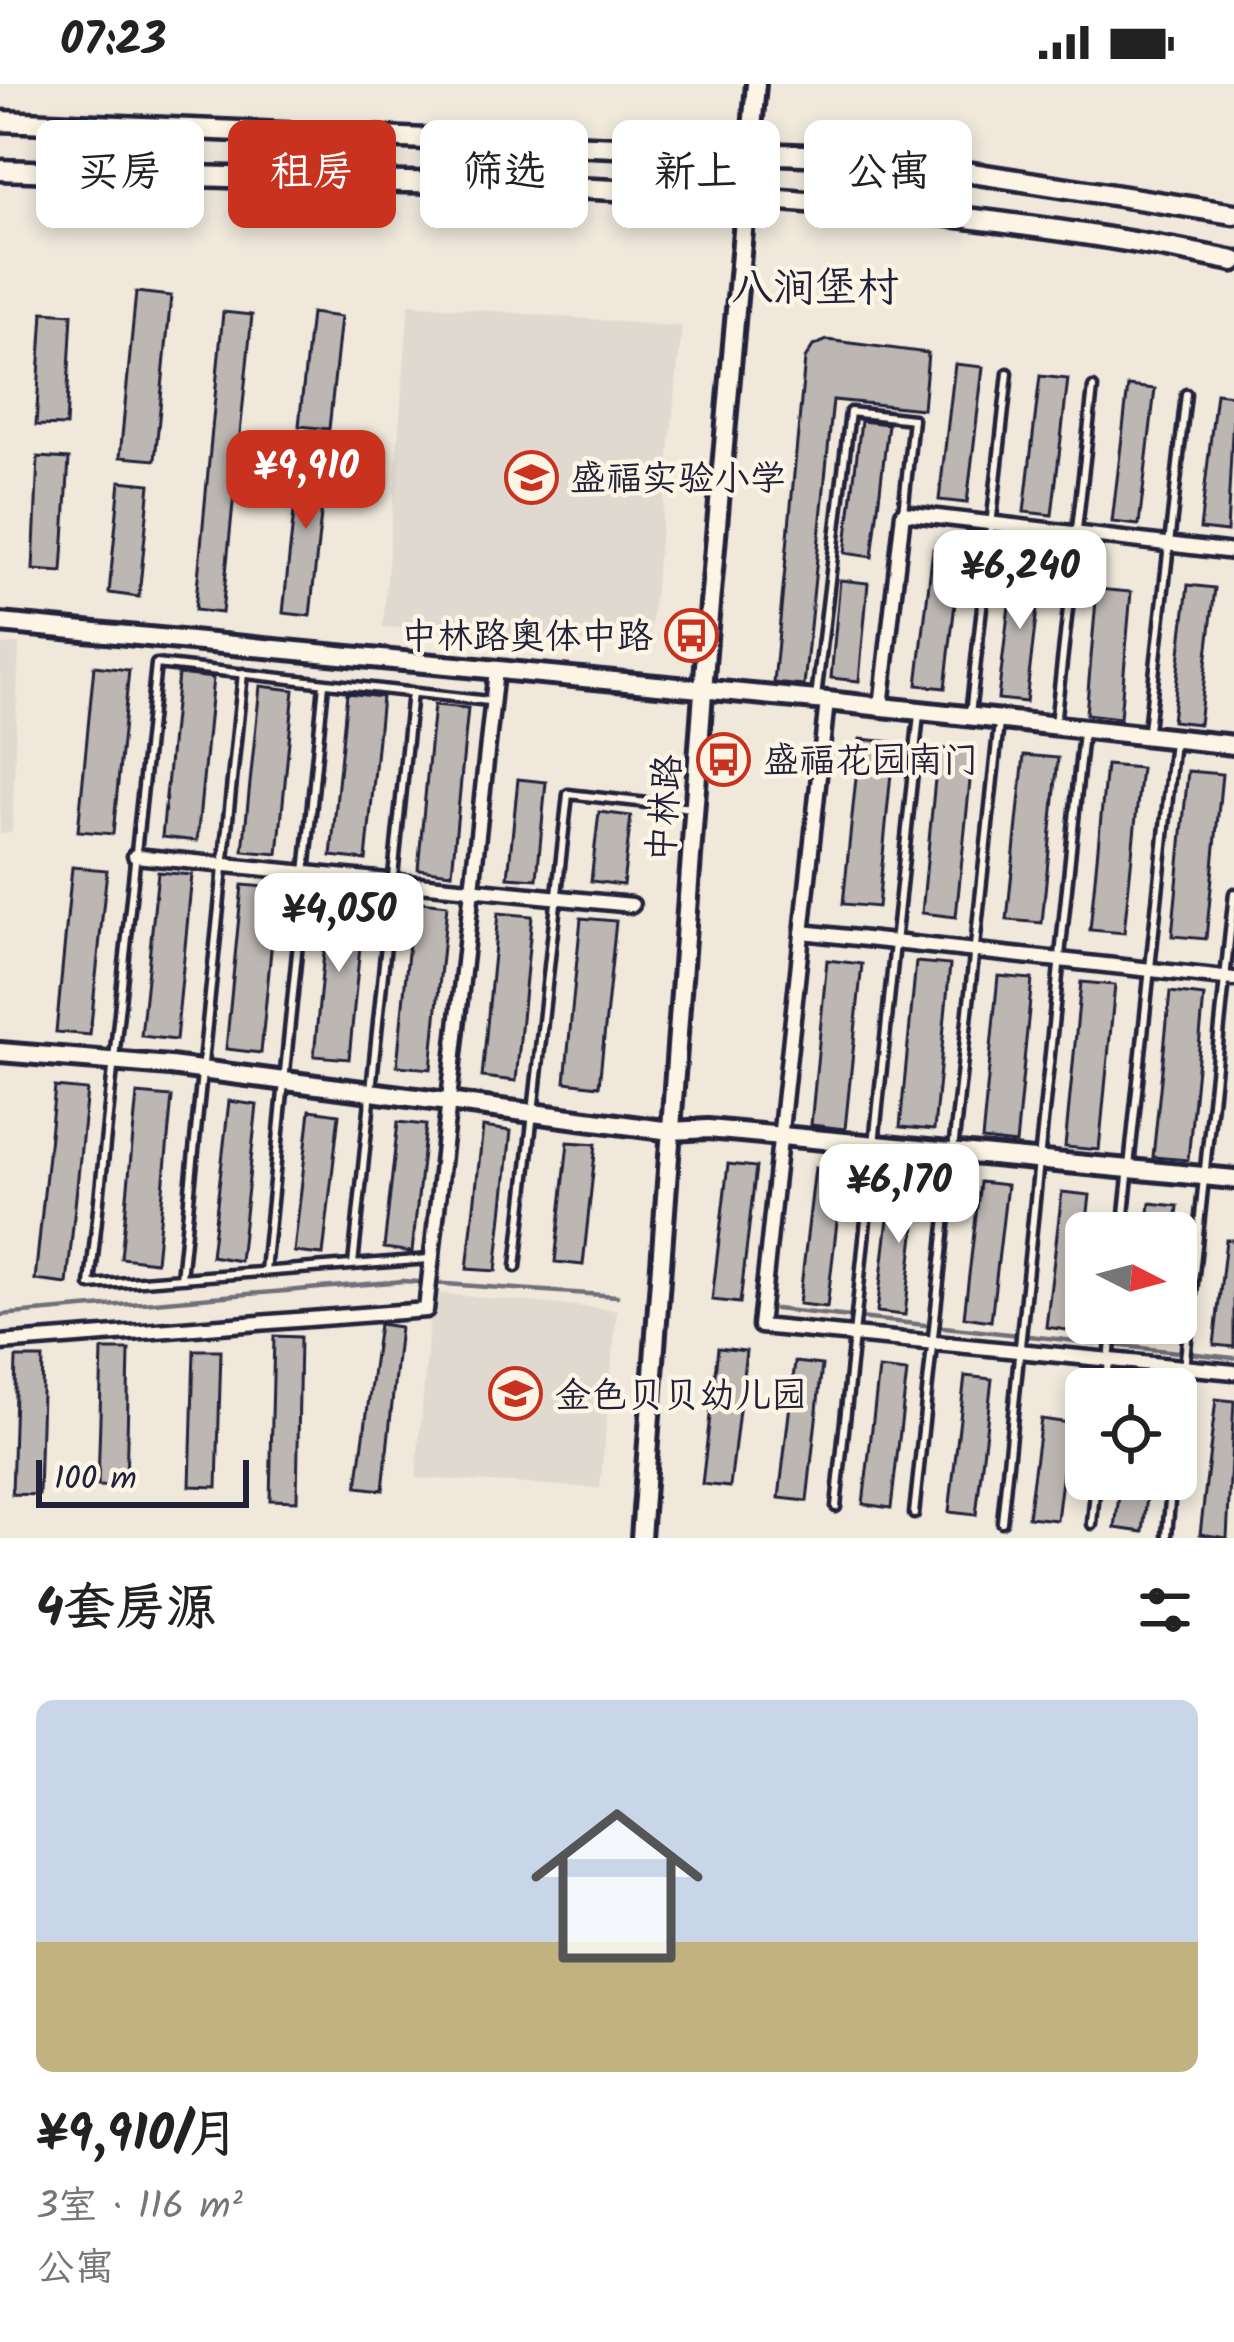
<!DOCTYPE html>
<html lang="zh">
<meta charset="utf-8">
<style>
:root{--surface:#fff;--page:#f2f2f2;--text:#222;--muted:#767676;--accent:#c8321e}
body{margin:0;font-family:Kalam,"LXGW WenKai TC",sans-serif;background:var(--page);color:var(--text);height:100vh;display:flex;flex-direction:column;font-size:45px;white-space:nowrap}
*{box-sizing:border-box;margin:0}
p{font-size:39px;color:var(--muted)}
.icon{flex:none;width:66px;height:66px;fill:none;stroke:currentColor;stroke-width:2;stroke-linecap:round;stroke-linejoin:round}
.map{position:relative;height:1454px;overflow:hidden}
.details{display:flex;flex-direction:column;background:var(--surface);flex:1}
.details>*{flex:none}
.hud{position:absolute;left:36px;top:36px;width:1164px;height:108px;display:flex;gap:24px}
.needle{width:78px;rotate:96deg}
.fabs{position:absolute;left:1065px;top:1128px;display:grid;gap:24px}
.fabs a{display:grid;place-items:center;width:132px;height:132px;border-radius:18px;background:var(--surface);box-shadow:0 6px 18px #0003;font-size:60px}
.scale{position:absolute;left:36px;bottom:30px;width:213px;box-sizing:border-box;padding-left:12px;border:6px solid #22223b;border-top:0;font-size:33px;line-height:42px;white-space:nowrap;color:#22223b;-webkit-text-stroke:9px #fcf5e5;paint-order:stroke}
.price{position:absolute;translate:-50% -102px;padding:0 27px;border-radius:24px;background:#fff;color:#222;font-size:39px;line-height:78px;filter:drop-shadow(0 3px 6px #0008)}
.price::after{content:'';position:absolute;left:50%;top:72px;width:36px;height:27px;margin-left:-18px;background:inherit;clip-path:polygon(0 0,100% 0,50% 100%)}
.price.active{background:var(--accent);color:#fff}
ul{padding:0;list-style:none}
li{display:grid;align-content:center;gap:24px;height:636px;padding:0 36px}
li span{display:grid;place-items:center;height:372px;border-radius:18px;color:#555}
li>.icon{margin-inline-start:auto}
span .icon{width:216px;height:216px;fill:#fffc;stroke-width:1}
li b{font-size:51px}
h2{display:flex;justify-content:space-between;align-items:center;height:144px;padding:0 36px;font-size:51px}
.pill{padding:0 42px;border-radius:18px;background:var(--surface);box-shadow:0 6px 18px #0003;font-size:42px;line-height:108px}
.pill.active{background:var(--accent);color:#fff}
.status{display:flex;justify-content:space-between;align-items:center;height:84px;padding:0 60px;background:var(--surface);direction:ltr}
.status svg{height:33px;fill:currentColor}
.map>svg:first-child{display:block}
</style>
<div class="status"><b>07:23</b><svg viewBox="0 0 49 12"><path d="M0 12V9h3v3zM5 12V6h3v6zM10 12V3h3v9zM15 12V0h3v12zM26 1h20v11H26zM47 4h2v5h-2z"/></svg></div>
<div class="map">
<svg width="1234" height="1454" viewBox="0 0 1234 1454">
<rect width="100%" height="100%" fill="#efe8db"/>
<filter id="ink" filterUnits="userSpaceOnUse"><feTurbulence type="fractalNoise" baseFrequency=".00833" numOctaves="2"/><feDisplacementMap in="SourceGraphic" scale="24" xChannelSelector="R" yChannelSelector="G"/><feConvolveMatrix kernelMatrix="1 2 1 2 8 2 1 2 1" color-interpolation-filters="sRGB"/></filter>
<g filter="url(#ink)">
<path fill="#e0d9cf" d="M409,220l273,23 -33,320 -266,-20z
M19,560l-7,188 -12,2v-189z
M432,1209l185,17 -17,178 -184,-10z"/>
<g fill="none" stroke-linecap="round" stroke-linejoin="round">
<path stroke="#716f79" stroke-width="4.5" d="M775,1225l459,49
M0,1231l403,-34 214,15"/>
</g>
<path fill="#bcb7b3" stroke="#22223b" stroke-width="3" d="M136,208l35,4 -16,164 -35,-3z
M43,228l29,2 -6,112 -30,-1z
M223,228l29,3 -30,298 -27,-3z
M311,229l30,4 -12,112 -30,-3z
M827,256l101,13 -5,56 -90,-9 -29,286 -30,-3 31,-324 8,-13z
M955,280l28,3 -16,136 -28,-3z
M1040,292l28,3 -16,136 -28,-3z
M1128,302l27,3 -16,136 -27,-3z
M1216,309l18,2 -7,137 -27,-3z
M861,337l27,3 -16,133 -27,-4z
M301,363l27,3 -18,166 -27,-3z
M38,373l31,2 -7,113 -29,-2z
M120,397l30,3 -11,113 -30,-4z
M933,465l28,3 -16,136 -28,-3z
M1014,479l28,3 -16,136 -28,-3z
M840,496l28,3 -9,98 -28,-3z
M1188,501l27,3 -16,136 -27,-3z
M1097,505l34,3 -11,126 -34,-4z
M94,582l35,4 -16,164 -35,-3z
M178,590l35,4 -16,163 -35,-4z
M260,602l34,4 -16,164 -35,-3z
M347,609l35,4 -16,163 -35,-4z
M434,621l34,3 -16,165 -34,-4z
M860,655l34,3 -16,165 -35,-3z
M938,664l35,4 -17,165 -34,-4z
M1024,671l34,3 -16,165 -35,-3z
M1106,681l35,3 -17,165 -34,-3z
M1188,687l34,3 -16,165 -34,-3z
M518,695l28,3 -9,97 -29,-2z
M599,728l32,4 -8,69 -32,-4z
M72,783l35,3 -17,165 -34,-3z
M158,788l34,3 -16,165 -35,-4z
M242,801l35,3 -16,165 -35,-4z
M330,807l35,4 -16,164 -35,-3z
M413,817l34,4 -16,164 -34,-3z
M498,829l34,3 -16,165 -34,-4z
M581,834l35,3 -17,165 -34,-4z
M827,876l35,4 -17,165 -34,-4z
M916,878l34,3 -16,165 -34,-3z
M998,892l34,3 -16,165 -34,-4z
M1081,898l34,3 -16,165 -34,-3z
M1170,908l34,4 -16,164 -35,-3z
M55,1003l32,3 -20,194 -32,-4z
M137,1010l35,3 -16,165 -35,-4z
M229,1017l28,4 -17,156 -29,-5z
M310,1026l29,4 -16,141 -29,-3z
M398,1038l28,3 -14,127 -28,-4z
M483,1043l28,4 -15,140 -29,-2z
M568,1058l28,2 -13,121 -28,-3z
M728,1080l28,3 -16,136 -28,-3z
M815,1084l28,3 -16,136 -28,-3z
M893,1092l27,4 -15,135 -28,-3z
M980,1098l27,3 -16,136 -27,-4z
M1062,1108l28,3 -16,136 -28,-4z
M1150,1119l28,3 -3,27h-28z
M1226,1156h8v107l-20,-2z
M379,1240l21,3 -17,163 -26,-3z
M274,1252l26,1 -3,164 -27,-1z
M718,1264l28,3 -16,136 -28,-3z
M102,1266h27l-3,137 -28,-1z
M194,1266h27l-4,137 -27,-1z
M16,1274h27l-4,137 -27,-1z
M795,1278l27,3 -15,136 -28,-3z
M879,1285l28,3 -16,136 -28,-4z
M965,1292l27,3 -16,136 -27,-3z
M1216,1315l18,2 -7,137 -27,-4z
M1041,1335l28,4 -12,97 -29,-3z
M1121,1395h28l-6,53 -28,-4z"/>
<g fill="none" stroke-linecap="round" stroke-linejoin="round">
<defs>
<path id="lane" d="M816,614l34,-286 63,7 -10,94
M970,631l38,-342
M1055,640l38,-336
M1148,646l38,-336
M1122,1149l52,-492
M429,1175l-339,26 66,-621 333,37
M353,1181l59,-573
M516,1183l52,-473 124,14
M265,1187l59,-587
M181,1194l62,-605
M1106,1305l7,-66
M1176,1361l58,-552
M836,1423l83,-793
M914,1430l85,-791
M1002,1438l81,-790
M1092,1440l4,-45
M1167,1451l5,-56"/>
<path id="street" d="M827,617l-67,625 474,46
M881,623l22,-194 331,39
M135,772l497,49
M802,848l432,47
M0,1259l426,-33 70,-640"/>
<path id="secondary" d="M0,539l827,78 407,44
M0,968l170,14 501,65 37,-2 526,50
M641,1454l66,-900 49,-554"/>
<path id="primary" d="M0,37l876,37 358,56
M0,86c411,16 829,7 1234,91"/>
</defs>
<use href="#lane" stroke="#22223b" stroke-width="15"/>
<use href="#street" stroke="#22223b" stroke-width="21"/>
<use href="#secondary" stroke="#22223b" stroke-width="26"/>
<use href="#primary" stroke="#22223b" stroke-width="27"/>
<use href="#lane" stroke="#fcf5e5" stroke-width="6"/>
<use href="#street" stroke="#fcf5e5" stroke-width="12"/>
<use href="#secondary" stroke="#fcf5e5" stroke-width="16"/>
<use href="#primary" stroke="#fcf5e5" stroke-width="18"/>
</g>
</g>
<defs>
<symbol id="school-ring" viewBox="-11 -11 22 22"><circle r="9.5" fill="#fcf5e5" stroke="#c8321e" stroke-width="1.5"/><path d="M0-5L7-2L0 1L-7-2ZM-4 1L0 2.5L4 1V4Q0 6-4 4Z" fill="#c8321e"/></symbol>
<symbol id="bus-ring" viewBox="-11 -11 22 22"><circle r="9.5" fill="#fcf5e5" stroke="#c8321e" stroke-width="1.5"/><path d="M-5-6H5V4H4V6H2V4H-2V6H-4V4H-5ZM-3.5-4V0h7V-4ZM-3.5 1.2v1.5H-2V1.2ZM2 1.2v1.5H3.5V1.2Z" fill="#c8321e"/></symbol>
</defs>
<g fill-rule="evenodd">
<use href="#school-ring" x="502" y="364" width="59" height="59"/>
<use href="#bus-ring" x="662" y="522" width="59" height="59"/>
<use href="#bus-ring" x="694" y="646" width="59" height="59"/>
<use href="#school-ring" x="486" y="1280" width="59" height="59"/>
</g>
<g text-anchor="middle" stroke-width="9" stroke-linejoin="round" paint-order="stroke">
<g font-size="36" fill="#22223b" stroke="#fcf5e5" text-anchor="start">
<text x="570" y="406">盛福实验小学</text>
<text x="653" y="564" text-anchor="end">中林路奥体中路</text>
<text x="763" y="688">盛福花园南门</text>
<text x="555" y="1323">金色贝贝幼儿园</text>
</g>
<g font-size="36" fill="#22223b" stroke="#fcf5e5">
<text transform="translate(663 724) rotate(-86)" y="13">中林路</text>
</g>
<g font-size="42" fill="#22223b" stroke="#fcf5e5">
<text x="815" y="217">八涧堡村</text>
</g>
</g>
</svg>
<div class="fabs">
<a><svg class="needle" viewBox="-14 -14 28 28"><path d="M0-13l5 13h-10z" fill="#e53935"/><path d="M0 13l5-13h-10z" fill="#767676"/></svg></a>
<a><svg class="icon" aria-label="locate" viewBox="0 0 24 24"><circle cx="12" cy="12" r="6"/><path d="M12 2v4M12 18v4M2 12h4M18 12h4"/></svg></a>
</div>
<div class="scale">100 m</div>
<b class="price active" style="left:306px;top:448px">¥9,910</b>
<b class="price" style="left:1020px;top:548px">¥6,240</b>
<b class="price" style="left:339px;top:891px">¥4,050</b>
<b class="price" style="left:899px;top:1162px">¥6,170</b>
<div class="hud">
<a class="pill">买房</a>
<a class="pill active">租房</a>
<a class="pill">筛选</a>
<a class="pill">新上</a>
<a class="pill">公寓</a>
</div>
</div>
<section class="details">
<h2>4套房源<svg class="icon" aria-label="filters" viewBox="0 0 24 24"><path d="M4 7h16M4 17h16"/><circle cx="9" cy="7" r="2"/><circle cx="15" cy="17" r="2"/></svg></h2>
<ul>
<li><span style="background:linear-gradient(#c9d6e8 65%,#c2b280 0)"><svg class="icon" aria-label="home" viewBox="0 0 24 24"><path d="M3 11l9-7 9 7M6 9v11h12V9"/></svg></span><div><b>¥9,910/月</b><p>3室 · 116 m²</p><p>公寓</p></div></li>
</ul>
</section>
